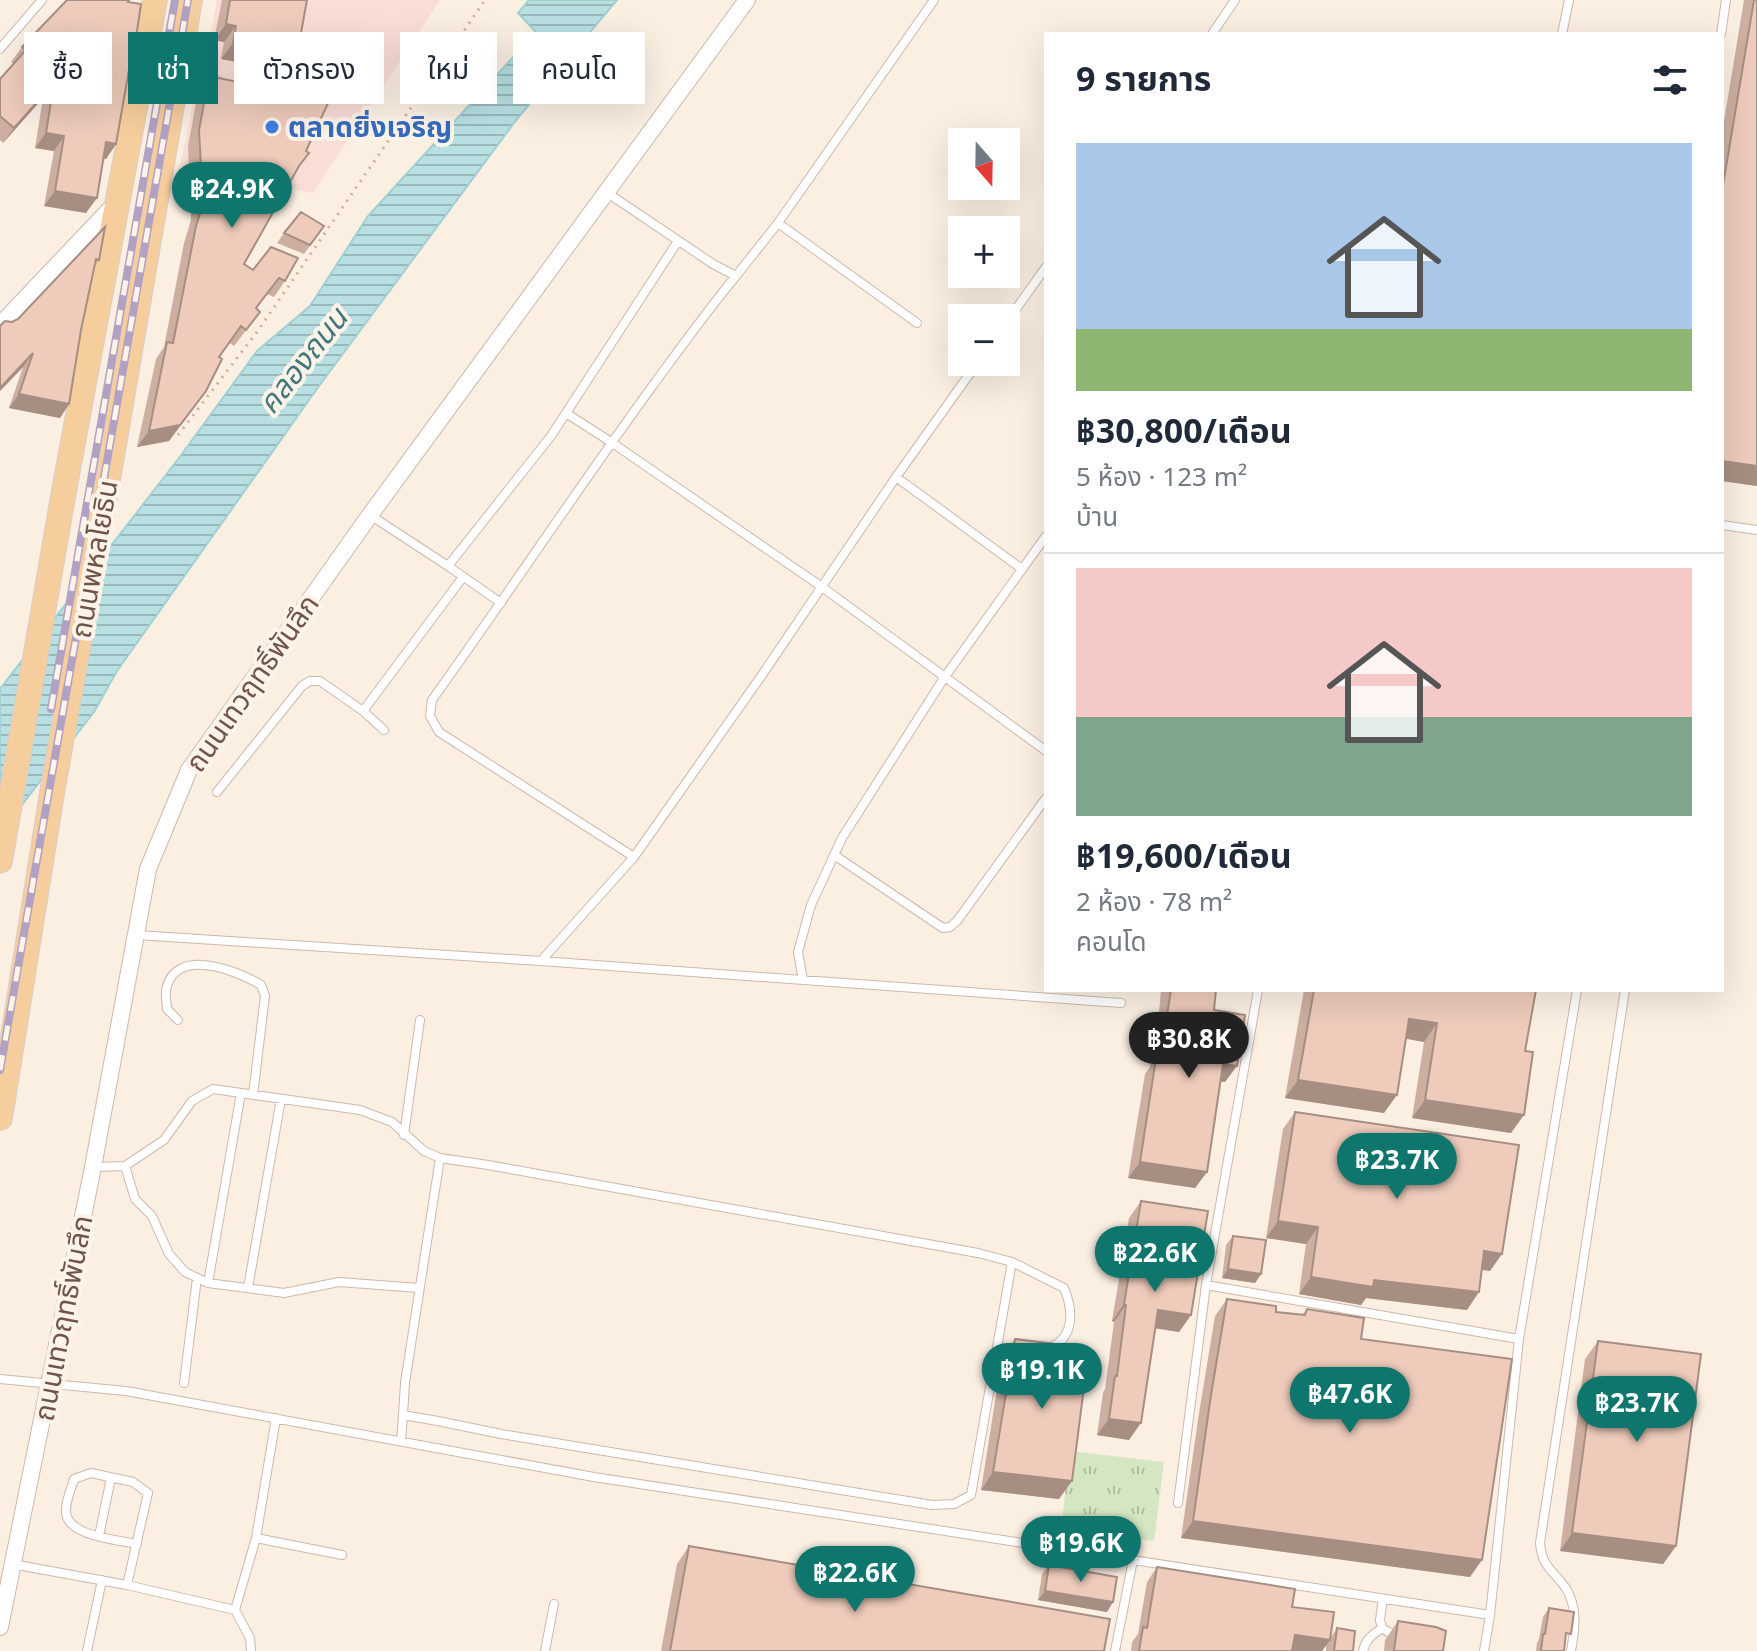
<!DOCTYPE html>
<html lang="th">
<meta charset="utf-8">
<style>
:root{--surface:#fff;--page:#f6f6f7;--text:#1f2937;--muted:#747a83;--line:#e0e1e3;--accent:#0f766e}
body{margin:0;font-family:"Noto Sans","Noto Sans Thai",sans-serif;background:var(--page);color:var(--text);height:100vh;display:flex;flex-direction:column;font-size:30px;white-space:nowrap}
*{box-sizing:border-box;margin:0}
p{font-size:26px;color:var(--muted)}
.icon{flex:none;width:44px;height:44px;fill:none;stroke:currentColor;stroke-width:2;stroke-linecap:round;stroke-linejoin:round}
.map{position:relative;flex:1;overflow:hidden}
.sheet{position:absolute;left:1044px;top:32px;width:680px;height:960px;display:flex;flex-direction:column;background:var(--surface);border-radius:0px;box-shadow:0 8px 32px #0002}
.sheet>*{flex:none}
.hud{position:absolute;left:24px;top:32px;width:760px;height:72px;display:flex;gap:16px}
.needle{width:52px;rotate:160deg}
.buttons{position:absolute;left:948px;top:128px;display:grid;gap:16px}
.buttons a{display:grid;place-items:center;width:72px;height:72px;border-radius:0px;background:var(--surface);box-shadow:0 8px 32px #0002;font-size:40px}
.price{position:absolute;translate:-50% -68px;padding:0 18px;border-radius:28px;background:var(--accent);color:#fff;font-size:26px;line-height:52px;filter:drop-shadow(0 2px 4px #0008)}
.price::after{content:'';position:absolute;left:50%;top:48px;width:24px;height:18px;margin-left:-12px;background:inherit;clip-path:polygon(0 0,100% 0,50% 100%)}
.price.active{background:#222;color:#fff}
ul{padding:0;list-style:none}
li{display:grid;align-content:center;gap:16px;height:424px;padding:0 32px}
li+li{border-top:2px solid var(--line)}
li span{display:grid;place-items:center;height:248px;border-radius:0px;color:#555}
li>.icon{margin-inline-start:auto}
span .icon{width:144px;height:144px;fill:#fffc;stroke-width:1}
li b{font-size:34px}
h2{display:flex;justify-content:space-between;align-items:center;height:96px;padding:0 32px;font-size:34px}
.chip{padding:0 28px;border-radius:0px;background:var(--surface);box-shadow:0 8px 32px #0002;font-size:28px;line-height:72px}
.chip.active{background:var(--accent);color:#fff}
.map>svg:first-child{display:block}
</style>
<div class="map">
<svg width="1757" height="1651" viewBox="0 0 1757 1651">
<defs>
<pattern id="grass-tufts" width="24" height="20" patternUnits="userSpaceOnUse" patternTransform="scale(2)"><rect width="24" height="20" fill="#d4e7c2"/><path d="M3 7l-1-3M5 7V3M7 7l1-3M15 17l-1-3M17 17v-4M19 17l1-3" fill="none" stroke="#b0bea0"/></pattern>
<pattern id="water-rules" width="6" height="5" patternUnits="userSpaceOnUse" patternTransform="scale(2)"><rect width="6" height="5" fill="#b8e0e3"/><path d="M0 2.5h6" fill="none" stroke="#9ab8ba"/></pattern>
</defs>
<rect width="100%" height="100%" fill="#fbefe2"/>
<path fill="#faded6" d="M217,0h223l-127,193 -133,-27 16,-78 9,-26z"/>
<path fill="url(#grass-tufts)" d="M1070,1451l94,11 -10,79 -93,-11z"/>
<path fill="url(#water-rules)" stroke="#9fd0d4" stroke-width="2" d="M529,0h88l-100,119 -198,267 -202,285 -23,41 -94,121v-144l179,-231 78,-107 53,-45 58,-90 168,-184 -18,-19z"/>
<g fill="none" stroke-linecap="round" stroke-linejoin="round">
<defs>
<path id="lane" d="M1212,34l23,-34
M1562,34l7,-34
M1721,34l5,-34
M0,49l42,-49
M179,86l33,-7 5,1
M254,86l42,7
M606,192l107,72 23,12c-30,36 -57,74 -85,112 -75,103 -145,209 -219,312l-2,16 9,16 195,125
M778,223l139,100
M736,276l42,-53 156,-223
M1006,323l40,-56
M566,413l45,29 211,145 224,164
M896,477l126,92
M370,515l78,51
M1722,525l35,5
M501,603l-53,-37 103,-130 127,-195
M363,711l21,19
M217,792l85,-106 8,-5h10l43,30 100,-134
M834,855l109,73 7,-1 7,-6 89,-123
M137,935l404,26 580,42
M541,961l93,-104 128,-182 134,-198 82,-115
M803,980l-5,-28 13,-47 31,-67 102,-160 102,-142
M1258,990l-52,295 313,54
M178,1020l-11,-11c0,-6 -2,-13 -1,-19 9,-44 70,-20 95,-5l4,11 -12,99
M404,1135l16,-115
M125,1166l10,33 17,17 17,38 16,18 23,11 76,10 55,-11 80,6
M94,1167l31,-1 39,-26 28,-39 21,-12 147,21 32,12 32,29 16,7 48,7 490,88 34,9 -41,233 -17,9 -22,1 -431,-71 -63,-13 -35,-6 2,-32 35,-225
M1012,1262l52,26c9,21 11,49 -13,59
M208,1283l33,-190
M248,1288l33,-189
M0,1379l126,12 468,86 896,138 -6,36
M184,1383l13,-105
M401,1441l2,-26
M1178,1503l28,-218
M99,1536l12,-58
M256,1538l86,17
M12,1564l115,21 108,25
M127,1585l21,-92 -15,-11 -42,-9 -17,6c-3,10 -8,21 -8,31 -2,26 52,30 71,34
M1383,1599l-3,21 2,8 6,4 10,2
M1490,1615l29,-276 58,-349
M87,1651l15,-71
M251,1651l-1,-13 -15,-28 21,-72 20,-120
M545,1651l9,-47
M1115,1651l18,-91
M1363,1651c2,-11 10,-17 19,-23
M1571,1651c4,-22 7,-45 -6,-64 -13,-18 -23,-20 -25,-44l85,-553"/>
<path id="street" d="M0,325l116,-122
M0,1627l93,-460 55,-298 41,-99 181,-255 377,-515"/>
<path id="primary" d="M0,861l64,-370 91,-491
M0,1118l52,-325 58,-325 80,-468"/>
</defs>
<use href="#lane" stroke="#cdb8ac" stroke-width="10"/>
<use href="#street" stroke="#cdb8ac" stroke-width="18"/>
<use href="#primary" stroke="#d7cfcc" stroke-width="26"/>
<path stroke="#d3ae9f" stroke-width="3" stroke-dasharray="2 6" stroke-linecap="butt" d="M208,66l3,-16
M178,435l79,-103 228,-332"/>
<use href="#lane" stroke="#fff" stroke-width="8"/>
<use href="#street" stroke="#fff" stroke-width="16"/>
<use href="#primary" stroke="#f6cd9d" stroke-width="24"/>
<defs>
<path id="rail" d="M51,709l124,-709
M0,1070l188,-1070"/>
</defs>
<use href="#rail" stroke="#b1a2c3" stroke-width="8"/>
<use href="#rail" stroke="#fef3e8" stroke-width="5" stroke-dasharray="15" stroke-linecap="butt"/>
<path stroke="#d3ae9f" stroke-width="3" stroke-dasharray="2 6" stroke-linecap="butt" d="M132,58l76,12"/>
</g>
<path fill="#cdafa1" d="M222,0h86l-23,71 -64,-12 3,-17 -10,-2z
M1744,0h13v486l-35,-5v-348z
M128,2l1,67 -13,75 -10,15h-3l-17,54 -42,-7 10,-55 -19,-3 8,-50 -40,45 -3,-3v-61l14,-15 -3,-2 11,-15z
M209,76l88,94 -53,94 9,6 18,-23 14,34 -11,16 -7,-3 -11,15 4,3 -26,34 -4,-3 -11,14 -25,51 -25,33 -32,6 19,-88 8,-12 20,-104 7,-23 -3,-74 10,-53z
M324,226l-20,28 -27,-11 7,-10z
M105,227l-6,33 -5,7 -13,63 -12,74 -9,14 -51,-10 14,-41 -23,24v-65l18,-7z
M1161,990h55l-2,20 11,72h-4l-14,90 -12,16 -67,-10 17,-104 5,-7 9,-54z
M1304,990h232l-25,143 -99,-15 12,-76 -18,-4 -22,75 -99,-15z
M1295,1112l195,159 -8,-1 -15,40 -101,-12 -5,7 -62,-11 7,-50 -40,-6 17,-109z
M1141,1201l50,114 -12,17 -23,-4 -27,112 -32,-5 6,-42 2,-4 9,-67 -2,-1 17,-103z
M1233,1236l28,38 -6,9 -33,-5 4,-33z
M1227,1299l49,13 26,3 5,-6 54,30 109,238 -289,-39 18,-125 16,-97z
M1015,1339l44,160 -78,-9 21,-133z
M1598,1341l78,205 -13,18 -103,-13 25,-192z
M689,1546l415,105h-443l16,-87z
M1049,1565l58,47 -69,-12 4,-26z
M1157,1567l135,40 39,30 6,-9 16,23h-27v-6l-4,6h-191l1,-9 6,-8 9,-52z
M1549,1608l16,35 -1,8h-28l1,-8 2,-4 4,-22z
M1398,1621l45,30h-59l1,-11z"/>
<path fill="#a78e83" d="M226,24l10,2 -12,16 -10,-2z
M233,43l64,12 -12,16 -64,-12z
M54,83l-11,15 -40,45 11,-15z
M46,133l18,3 -10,15 -19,-3z
M106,142l10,2 -10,15 -10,-2z
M55,191l42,7 -11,15 -42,-7z
M33,353l-10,14 -23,24v-3z
M206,391l-37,50 -32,6 12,-16z
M19,394l50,10 -9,14 -51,-10z
M1722,461l35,5v20l-35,-5z
M1409,1019l28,4 -13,19 -28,-5z
M1223,1064l14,2 -12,16 -13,-2z
M1298,1080l99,15 -13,18 -99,-15z
M1425,1100l99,15 -13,18 -99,-15z
M1140,1162l67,10 -12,16 -67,-10z
M1278,1221l40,6 -12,17 -40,-6z
M1484,1251l18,3 -12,17 -18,-3z
M1228,1269l33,5 -6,9 -33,-5z
M1311,1277l63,3 105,12 -12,18 -101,-12 -5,7 -62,-11z
M1124,1304l2,1 -12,17 -2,-1z
M1158,1310l33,5 -12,17 -32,-5z
M1109,1419l32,4 -12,17 -32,-5z
M993,1472l79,9 -13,18 -78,-9z
M1193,1521l289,39 -12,17 -289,-39z
M1572,1533l104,13 -13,18 -103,-13z
M1045,1591l68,11 -6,10 -69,-12z
M1295,1635l35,5 -8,11h-31z"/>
<path fill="#eecbbb" stroke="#a78e83" stroke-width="2" d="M67,0h62l-1,2 13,2 -9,61 -2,-1 -14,80 -10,-2 -9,56 -42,-7 9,-55 -18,-3 8,-50 -40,45 -14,-12v-37l26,-29 -4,-3z
M230,0h77l-10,55 -64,-12 3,-17 -10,-2z
M1754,0h3v466l-35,-5v-270z
M209,76l120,25 -23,50 3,2 -10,13 -55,98 9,6 18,-23 27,11 -13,23 -6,-3 -23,30 4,4 -14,18 -5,-4 -22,31 3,2 -16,32 -26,34 -31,6 18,-89 6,1 23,-117 7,-22 -4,-74z
M301,212l23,14 -14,19 -26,-12z
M105,227l-6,33 -3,-1 -15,71 -12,74 -50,-10 14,-41 -33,35v-62l5,-5 7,1 6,-3z
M1171,990h45l-2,20 31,5 -8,51 -14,-2 -16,108 -67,-10 16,-104 4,1z
M1314,990h222l-11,61 8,1 -9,63 -99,-15 12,-77 -28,-4 -12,76 -99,-15z
M1295,1112l224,33 -17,109 -18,-3 -5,41 -105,-12 -1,7 -62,-10 7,-50 -40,-6z
M1141,1201l67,10 -17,104 -33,-5 -17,113 -32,-4 6,-43h2l9,-71 -2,-1z
M1233,1236l33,4 -5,34 -33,-5z
M1227,1299l49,7v6l29,3 2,-6 57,9 -3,21 151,20 -30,201 -289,-39 18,-126z
M1015,1339l74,9 -17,133 -79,-9z
M1598,1341l103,13 -25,192 -104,-13z
M689,1546l421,73 -6,32h-434z
M1049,1565l68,12 -4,25 -68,-11z
M1157,1567l138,22 -3,18 42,5 -4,28 -35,-5 -3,16h-153l4,-24 4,1z
M1549,1608l25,4 -3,22 -5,-1 -2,18h-23l2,-17h2z
M1398,1621l38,6 10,4 -3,20h-49z
M1337,1628l18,3 -2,20h-19z"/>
<circle fill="#3f7fe0" stroke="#fef3e8" stroke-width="3" cx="272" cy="127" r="8"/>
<g text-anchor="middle" stroke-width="8" stroke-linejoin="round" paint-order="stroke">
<g font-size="28" font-weight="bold" fill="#366cbe" stroke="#fef3e8" text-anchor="start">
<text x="288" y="137">ตลาดยิ่งเจริญ</text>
</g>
<g font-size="28" fill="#70544a" stroke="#fef3e8">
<text transform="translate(94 559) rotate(-80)" y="10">ถนนพหลโยธิน</text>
<text transform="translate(252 683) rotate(-55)" y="10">ถนนเทวฤทธิ์พันลึก</text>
<text transform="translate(63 1318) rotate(-79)" y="10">ถนนเทวฤทธิ์พันลึก</text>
</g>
<g font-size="30" font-style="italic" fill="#43777c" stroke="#fef3e8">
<text transform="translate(303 361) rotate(-52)" y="10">คลองถนน</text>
</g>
</g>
</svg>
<div class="buttons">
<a><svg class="needle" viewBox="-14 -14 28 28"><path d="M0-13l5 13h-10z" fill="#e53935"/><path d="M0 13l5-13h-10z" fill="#747a83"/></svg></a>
<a>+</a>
<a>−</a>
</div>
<b class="price" style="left:232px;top:230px">฿24.9K</b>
<b class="price active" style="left:1189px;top:1080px">฿30.8K</b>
<b class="price" style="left:1397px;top:1201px">฿23.7K</b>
<b class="price" style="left:1155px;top:1294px">฿22.6K</b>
<b class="price" style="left:1042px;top:1411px">฿19.1K</b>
<b class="price" style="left:1350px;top:1435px">฿47.6K</b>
<b class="price" style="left:1637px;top:1444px">฿23.7K</b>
<b class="price" style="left:1081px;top:1584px">฿19.6K</b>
<b class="price" style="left:855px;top:1614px">฿22.6K</b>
<div class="hud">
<a class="chip">ซื้อ</a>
<a class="chip active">เช่า</a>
<a class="chip">ตัวกรอง</a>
<a class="chip">ใหม่</a>
<a class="chip">คอนโด</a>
</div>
<section class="sheet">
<h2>9 รายการ<svg class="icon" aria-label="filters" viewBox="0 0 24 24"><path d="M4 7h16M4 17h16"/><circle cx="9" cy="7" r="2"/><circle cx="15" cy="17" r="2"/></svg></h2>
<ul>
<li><span style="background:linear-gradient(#a9c7e8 75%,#8fb573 0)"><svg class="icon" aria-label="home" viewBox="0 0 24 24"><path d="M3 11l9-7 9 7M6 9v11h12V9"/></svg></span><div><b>฿30,800/เดือน</b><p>5 ห้อง · 123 m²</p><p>บ้าน</p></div></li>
<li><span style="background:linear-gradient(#f6c9c9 60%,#7fa58c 0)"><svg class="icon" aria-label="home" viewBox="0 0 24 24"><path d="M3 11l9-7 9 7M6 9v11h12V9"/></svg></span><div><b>฿19,600/เดือน</b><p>2 ห้อง · 78 m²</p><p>คอนโด</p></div></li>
</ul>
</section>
</div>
